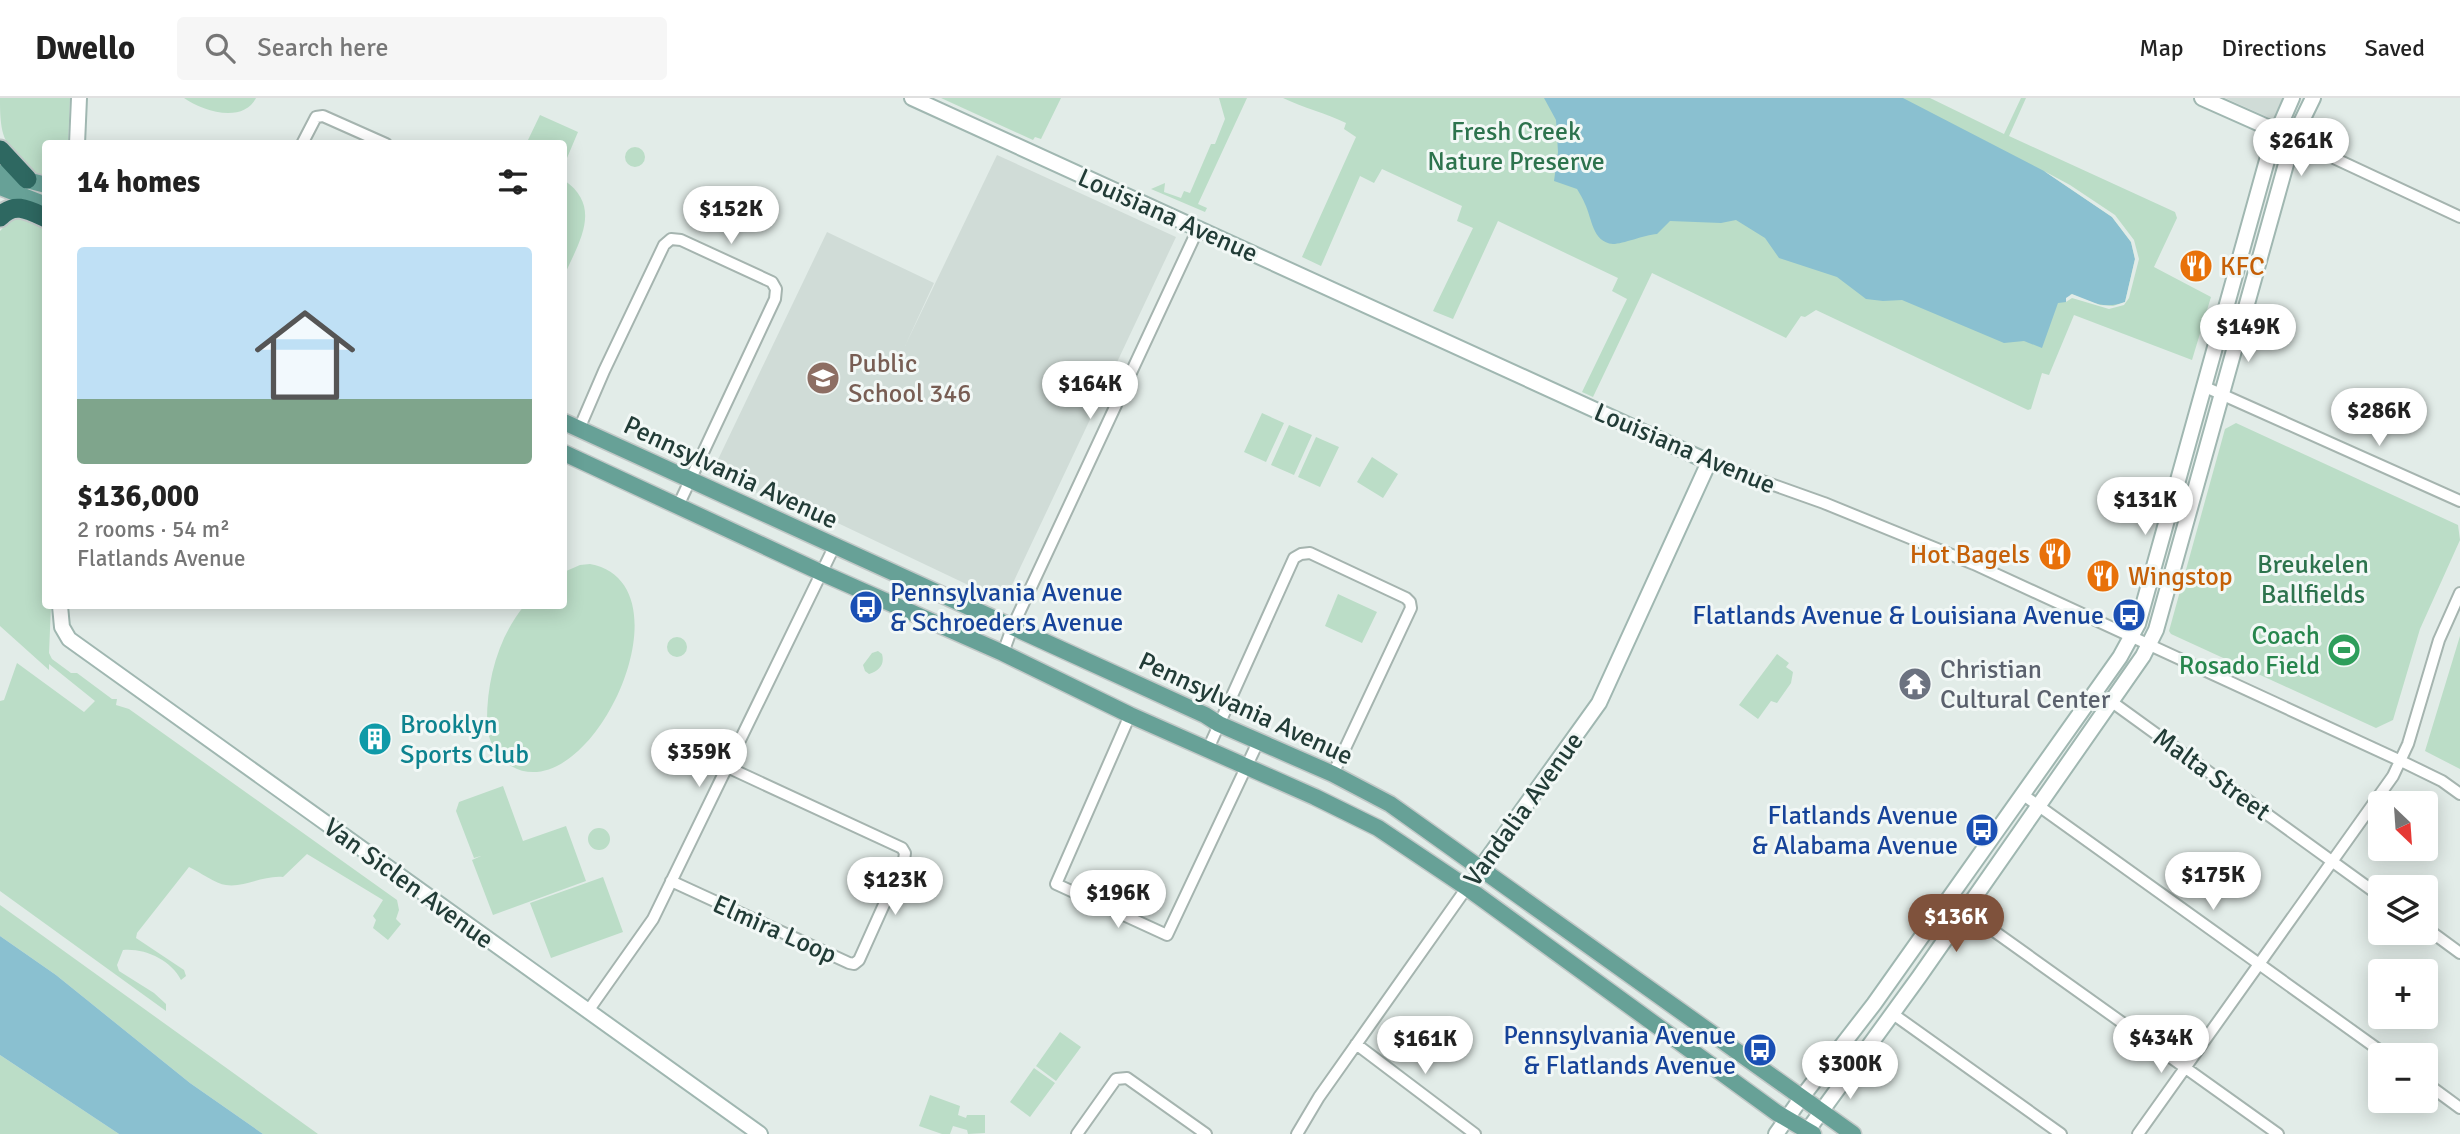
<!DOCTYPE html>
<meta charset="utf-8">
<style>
:root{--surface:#fff;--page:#f6f6f6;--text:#222;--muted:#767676;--line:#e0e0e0;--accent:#7f523c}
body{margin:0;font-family:Signika,sans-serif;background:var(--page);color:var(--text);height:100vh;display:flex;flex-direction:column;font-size:26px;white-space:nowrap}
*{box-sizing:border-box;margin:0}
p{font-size:23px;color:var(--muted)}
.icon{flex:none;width:38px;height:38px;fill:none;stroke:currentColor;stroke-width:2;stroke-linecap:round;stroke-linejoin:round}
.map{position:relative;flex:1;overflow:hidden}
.drawer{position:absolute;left:42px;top:42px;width:525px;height:469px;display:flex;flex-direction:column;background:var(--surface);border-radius:7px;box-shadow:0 4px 18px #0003}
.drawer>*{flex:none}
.needle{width:46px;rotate:155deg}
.tools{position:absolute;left:2368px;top:693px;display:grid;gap:14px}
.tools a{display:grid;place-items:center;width:70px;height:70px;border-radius:7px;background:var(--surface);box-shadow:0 4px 18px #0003;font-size:35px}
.price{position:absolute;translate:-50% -60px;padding:0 16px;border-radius:24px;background:#fff;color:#222;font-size:23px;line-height:46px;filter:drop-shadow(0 2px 4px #0008)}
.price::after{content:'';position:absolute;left:50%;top:42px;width:21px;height:16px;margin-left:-10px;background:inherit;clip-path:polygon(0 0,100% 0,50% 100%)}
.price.current{background:var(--accent);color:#fff}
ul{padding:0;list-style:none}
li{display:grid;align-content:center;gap:14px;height:371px;padding:0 35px}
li+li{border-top:2px solid var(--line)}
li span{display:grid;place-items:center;height:217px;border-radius:7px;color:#555}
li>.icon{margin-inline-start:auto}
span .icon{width:126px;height:126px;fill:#fffc;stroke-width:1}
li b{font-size:30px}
h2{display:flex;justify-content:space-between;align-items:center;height:84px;padding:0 35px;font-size:30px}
header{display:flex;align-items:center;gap:42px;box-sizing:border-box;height:98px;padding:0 35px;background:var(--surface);border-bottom:2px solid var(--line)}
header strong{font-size:33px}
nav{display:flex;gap:38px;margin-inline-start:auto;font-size:24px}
.search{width:490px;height:63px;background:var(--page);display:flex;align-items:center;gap:18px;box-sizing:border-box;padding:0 24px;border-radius:7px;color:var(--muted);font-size:26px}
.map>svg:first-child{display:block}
</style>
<header>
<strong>Dwello</strong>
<div class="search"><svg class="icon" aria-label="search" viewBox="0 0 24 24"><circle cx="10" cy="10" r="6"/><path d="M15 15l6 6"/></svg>Search here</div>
<nav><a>Map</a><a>Directions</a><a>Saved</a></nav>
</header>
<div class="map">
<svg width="2460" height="1036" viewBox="0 0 2460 1036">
<rect width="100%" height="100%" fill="#e2ece8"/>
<path fill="#d0dcd7" d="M2225,0h59l-10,22z
M997,57l179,82 -172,365 -181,-86 -4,7 -107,-51 115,-240 107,51 -29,63z"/>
<path fill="#bbddc7" d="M0,0h70l-2,45 -22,1v462h5l-2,47 3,6 19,14h6l35,26h5l-1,6 13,4 268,191 2,10 -3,9 5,5 -13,16 -15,-12 3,-8 -3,-4 10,-16 -76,-46 -24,23c-19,-2 -40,11 -57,8 -10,-1 -26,-13 -37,-18l-52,66 -1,5 48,32 2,6 -5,4c-10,-20 -36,-32 -58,-30l-6,15 2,6 35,22 12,11v7l-166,-120v-190l4,-1 13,-37 67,49 11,-11 -46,-37v6l-49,-44v-395l12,-13 2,-68c-14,-9 -14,-34 -14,-52z
M184,0h72c-13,26 -54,13 -72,0z
M941,0h120l-20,41 -6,-2 -2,3z
M1219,0h28l-49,106 9,4 -2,4 -54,-23 14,-6 -1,9 17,6 3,-7 6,2 21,-49h4l10,-25z
M1283,0h647l74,36 17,-36h5l-17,38 166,76 2,6 -23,49 57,30 -19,63 -118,-45 -25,60 -7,-2 -11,36 -3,1 -212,-100 -11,7 -4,-1 -15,22 -134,-65 -59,124 -11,-5 45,-93 -15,-8 6,-13 -120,-57 -45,98 -20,-8 40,-83 -16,-7 5,-15 -80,-37 -8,14 -14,-7 -39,90 -19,-9 54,-120 -12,-8 2,-6c-21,-10 -42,-15 -63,-25z
M540,17l38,17 -11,26 -3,-1v-13l-29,-1 -7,-3z
M625 59a10 10 0 1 1 20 0a10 10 0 1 1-20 0Z
M564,82c39,27 15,62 0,96z
M1262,315l22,10 -18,39 -22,-10z
M2236,325l222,102 2,15 -40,89 -27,91 -17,8 -205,-94 -2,-3 56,-202z
M1289,327l23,10 -18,40 -23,-10z
M1316,339l23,10 -19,40 -22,-10z
M1372,359l26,17 -15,24 -26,-16z
M590,466c106,20 0,248 -79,202 -16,-10 -24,-27 -24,-45 0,-41 11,-83 37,-115h40v-34l16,-7z
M1338,496l39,18 -15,31 -37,-17z
M2460,538v133l-35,-18z
M667 549a10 10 0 1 1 20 0a10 10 0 1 1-20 0Z
M878,553l4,3c3,11 -3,17 -13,20l-4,-3 -2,-6 9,-12z
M1777,556l12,9 -3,4 7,5 -2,11 -14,20 -6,-2 -13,18 -19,-14z
M503,688l20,55 43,-15 20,55 -93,34 -21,-55 9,-4 -7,2 -18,-47 3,-9z
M588 741a11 11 0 1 1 22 0a11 11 0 1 1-22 0Z
M603,779l20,55 -72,26 -21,-55z
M0,807l318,229h-55l-73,-51 -134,-108 -56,-39z
M1060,934l21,15 -25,34 -20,-15z
M0,957l119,79h-119z
M1034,970l21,15 -25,34 -20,-15z
M930,997l30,11 -2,9 8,3 1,-3h18v18l-17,1 -1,-4 -14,-4 -3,8h-8l-23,-8z"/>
<path fill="#8ac0d0" d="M1544,0h359l141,73 68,46 19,25 4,17 -10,43c-21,8 -34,0 -54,-8l-5,8 -8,1 -16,45 -18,-7 -20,2 -102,-43 -19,1 -17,-2 -29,-22 -58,-19 -14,-20 -29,-18 -15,3 -51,-2 -13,13c-13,1 -34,10 -44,10 -21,-2 -21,-26 -28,-40 -2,-5 -5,-10 -8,-15l-23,-8 4,-29 -2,-32z
M0,838l56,39 134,108 73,51h-144l-119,-79z"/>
<path fill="#e2ece8" d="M2044,73l26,14 45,30 19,25 5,19 -10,39 -5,7 -15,4 -37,-11 -6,4v-4l6,-4 28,11 13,1 12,-4 10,-43 -4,-17 -19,-25z"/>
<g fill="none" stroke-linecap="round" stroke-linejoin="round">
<defs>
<path id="street" d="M2293,41l167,78
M302,46l14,-27 7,-1 63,28
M2203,288l257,115
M579,331l25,-58 60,-126 7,-6 10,1 91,42 4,7 -1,10 -97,207
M1709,364l115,41 150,61 427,197 41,20 18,13
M1003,555l9,-25 186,-399
M2112,604l268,194
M1130,617l-74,169 111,51 91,-193
M1208,651l86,-191 7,-4 9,-1 96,45 4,4 1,6 -78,166
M2022,696l364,261
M671,783l178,82 5,1 5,-4 45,-100 1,-7 -3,-5 -175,-81
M1949,801l329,235
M2426,830l34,25
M588,913l65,-92 181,-372
M1893,916l168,120
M1356,946l119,90
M2426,985l34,25
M1077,1036l39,-55 11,-1 79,56
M1297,1036l22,-37 161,-228
M2138,1036l255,-358 15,-32 31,-104 21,-47"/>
<path id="secondary" d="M912,0l797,364 -110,241 -119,166
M2202,0l81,36
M77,46l2,-46
M60,508l2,21 7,12 691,495
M1776,1036l26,-37 72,-93 246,-347 18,-33 133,-478 21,-48
M1805,1036l114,-157 224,-321 13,-26 137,-491 20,-41"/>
<path id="primary" d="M0,75l46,12
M0,89l46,18
M564,324l641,293 14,9 114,50 57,30 463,330
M564,355l258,120 181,80 127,62 185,82 63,31 88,59 311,226 36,21"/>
<path id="highway" d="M0,52l27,29
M0,119c14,-16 29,-7 46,1"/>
</defs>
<use href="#street" stroke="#a5b4af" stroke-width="14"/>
<use href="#secondary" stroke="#a0b7b1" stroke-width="18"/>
<use href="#primary" stroke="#c1c8c7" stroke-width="19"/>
<use href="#highway" stroke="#c1c8c7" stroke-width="23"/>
<use href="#street" stroke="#fff" stroke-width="10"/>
<use href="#secondary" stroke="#fff" stroke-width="14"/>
<use href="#primary" stroke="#67a197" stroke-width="16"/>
<use href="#highway" stroke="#2e6861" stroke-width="19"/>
</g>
<defs>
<symbol id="restaurant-disc" viewBox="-11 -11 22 22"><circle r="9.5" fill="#e8710a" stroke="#f2f8f6"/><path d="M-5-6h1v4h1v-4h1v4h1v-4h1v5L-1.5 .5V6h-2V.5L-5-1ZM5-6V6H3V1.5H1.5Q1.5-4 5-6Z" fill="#fff"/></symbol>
<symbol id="school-disc" viewBox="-11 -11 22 22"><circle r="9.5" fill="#8d6e63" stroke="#f2f8f6"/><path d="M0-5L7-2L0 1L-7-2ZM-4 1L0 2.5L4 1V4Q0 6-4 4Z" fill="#fff"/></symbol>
<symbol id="bus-disc" viewBox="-11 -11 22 22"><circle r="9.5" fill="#1a4fb4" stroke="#f2f8f6"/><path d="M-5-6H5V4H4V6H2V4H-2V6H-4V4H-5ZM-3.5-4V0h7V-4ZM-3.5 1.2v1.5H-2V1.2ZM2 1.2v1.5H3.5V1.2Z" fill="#fff"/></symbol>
<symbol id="stadium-disc" viewBox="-11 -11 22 22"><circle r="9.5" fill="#2e9e5b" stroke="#f2f8f6"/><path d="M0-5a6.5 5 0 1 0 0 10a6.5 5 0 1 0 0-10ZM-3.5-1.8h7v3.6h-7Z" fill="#fff"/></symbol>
<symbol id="temple-disc" viewBox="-11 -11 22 22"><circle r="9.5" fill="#6b7280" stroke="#f2f8f6"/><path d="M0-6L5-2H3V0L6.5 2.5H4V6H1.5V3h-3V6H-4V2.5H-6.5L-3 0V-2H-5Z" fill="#fff"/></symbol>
<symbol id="building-disc" viewBox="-11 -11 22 22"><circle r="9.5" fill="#0f9aa8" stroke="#f2f8f6"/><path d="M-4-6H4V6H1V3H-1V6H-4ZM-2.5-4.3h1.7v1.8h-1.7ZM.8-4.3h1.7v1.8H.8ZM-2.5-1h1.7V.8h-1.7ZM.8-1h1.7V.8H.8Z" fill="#fff"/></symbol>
</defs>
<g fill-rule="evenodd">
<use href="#restaurant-disc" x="2177" y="149" width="38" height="38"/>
<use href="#school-disc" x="804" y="261" width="38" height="38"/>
<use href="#restaurant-disc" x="2036" y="437" width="38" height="38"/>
<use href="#restaurant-disc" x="2084" y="459" width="38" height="38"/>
<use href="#bus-disc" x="847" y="490" width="38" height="38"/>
<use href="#bus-disc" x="2110" y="498" width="38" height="38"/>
<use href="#stadium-disc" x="2325" y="533" width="38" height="38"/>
<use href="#temple-disc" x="1896" y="567" width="38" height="38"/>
<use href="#building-disc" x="356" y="622" width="38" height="38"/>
<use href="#bus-disc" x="1963" y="713" width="38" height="38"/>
<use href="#bus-disc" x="1741" y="933" width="38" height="38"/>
</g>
<g text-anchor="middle" stroke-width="6" stroke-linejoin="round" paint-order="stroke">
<g font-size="26" fill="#2d734d" stroke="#f2f8f6">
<text x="1516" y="42">Fresh Creek<tspan x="1516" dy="30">Nature Preserve</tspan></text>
<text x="2313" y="475">Breukelen<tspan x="2313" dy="30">Ballfields</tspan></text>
</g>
<g font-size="26" fill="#223c37" stroke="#f2f8f6">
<text transform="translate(1168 117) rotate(24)" y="9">Louisiana Avenue</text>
<text transform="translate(1685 350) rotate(23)" y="9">Louisiana Avenue</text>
<text transform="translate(731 374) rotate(25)" y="9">Pennsylvania Avenue</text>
<text transform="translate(1246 610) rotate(25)" y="9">Pennsylvania Avenue</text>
<text transform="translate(2212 676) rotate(36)" y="9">Malta Street</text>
<text transform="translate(1523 711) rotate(-54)" y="9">Vandalia Avenue</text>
<text transform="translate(409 785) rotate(36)" y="9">Van Siclen Avenue</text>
<text transform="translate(775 831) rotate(24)" y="9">Elmira Loop</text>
</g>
<g font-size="26" fill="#c56008" stroke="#f2f8f6" text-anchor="start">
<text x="2220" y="177">KFC</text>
<text x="2030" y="465" text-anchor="end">Hot Bagels</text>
<text x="2128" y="487">Wingstop</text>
</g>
<g font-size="26" fill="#785e54" stroke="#f2f8f6" text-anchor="start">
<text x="848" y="274">Public<tspan x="848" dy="30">School 346</tspan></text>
</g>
<g font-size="26" fill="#164399" stroke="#f2f8f6" text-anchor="end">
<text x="890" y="503" text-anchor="start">Pennsylvania Avenue<tspan x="890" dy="30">&amp; Schroeders Avenue</tspan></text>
<text x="2104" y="526">Flatlands Avenue &amp; Louisiana Avenue</text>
<text x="1958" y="726">Flatlands Avenue<tspan x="1958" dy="30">&amp; Alabama Avenue</tspan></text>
<text x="1736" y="946">Pennsylvania Avenue<tspan x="1736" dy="30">&amp; Flatlands Avenue</tspan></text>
</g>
<g font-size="26" fill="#27864d" stroke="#f2f8f6" text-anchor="end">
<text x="2320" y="546">Coach<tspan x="2320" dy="30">Rosado Field</tspan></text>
</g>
<g font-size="26" fill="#5b616d" stroke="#f2f8f6" text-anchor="start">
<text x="1940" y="580">Christian<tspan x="1940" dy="30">Cultural Center</tspan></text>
</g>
<g font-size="26" fill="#0d838f" stroke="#f2f8f6" text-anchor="start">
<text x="400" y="635">Brooklyn<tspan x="400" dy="30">Sports Club</tspan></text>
</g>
</g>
</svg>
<div class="tools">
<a><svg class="needle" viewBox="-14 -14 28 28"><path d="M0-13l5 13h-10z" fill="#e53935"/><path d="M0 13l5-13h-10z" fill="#767676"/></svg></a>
<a><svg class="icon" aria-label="layers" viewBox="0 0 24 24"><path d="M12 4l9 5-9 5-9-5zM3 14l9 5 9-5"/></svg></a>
<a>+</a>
<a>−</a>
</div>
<b class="price" style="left:2301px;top:80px">$261K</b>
<b class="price" style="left:731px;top:148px">$152K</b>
<b class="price" style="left:2248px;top:266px">$149K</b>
<b class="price" style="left:1090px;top:323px">$164K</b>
<b class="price" style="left:2379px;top:350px">$286K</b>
<b class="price" style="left:2145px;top:439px">$131K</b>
<b class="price" style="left:699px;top:691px">$359K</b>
<b class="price" style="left:2213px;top:814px">$175K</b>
<b class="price" style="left:895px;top:819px">$123K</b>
<b class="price" style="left:1118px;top:832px">$196K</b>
<b class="price current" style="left:1956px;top:856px">$136K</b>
<b class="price" style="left:2161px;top:977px">$434K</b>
<b class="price" style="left:1425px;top:978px">$161K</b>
<b class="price" style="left:1850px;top:1003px">$300K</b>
<section class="drawer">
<h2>14 homes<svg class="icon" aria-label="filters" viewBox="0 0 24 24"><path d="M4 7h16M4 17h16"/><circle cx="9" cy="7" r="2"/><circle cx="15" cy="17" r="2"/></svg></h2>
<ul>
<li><span style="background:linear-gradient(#bfe0f5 70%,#7fa58c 0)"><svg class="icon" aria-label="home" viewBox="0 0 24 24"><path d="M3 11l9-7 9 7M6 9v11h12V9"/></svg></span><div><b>$136,000</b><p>2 rooms · 54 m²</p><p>Flatlands Avenue</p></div></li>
</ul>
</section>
</div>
